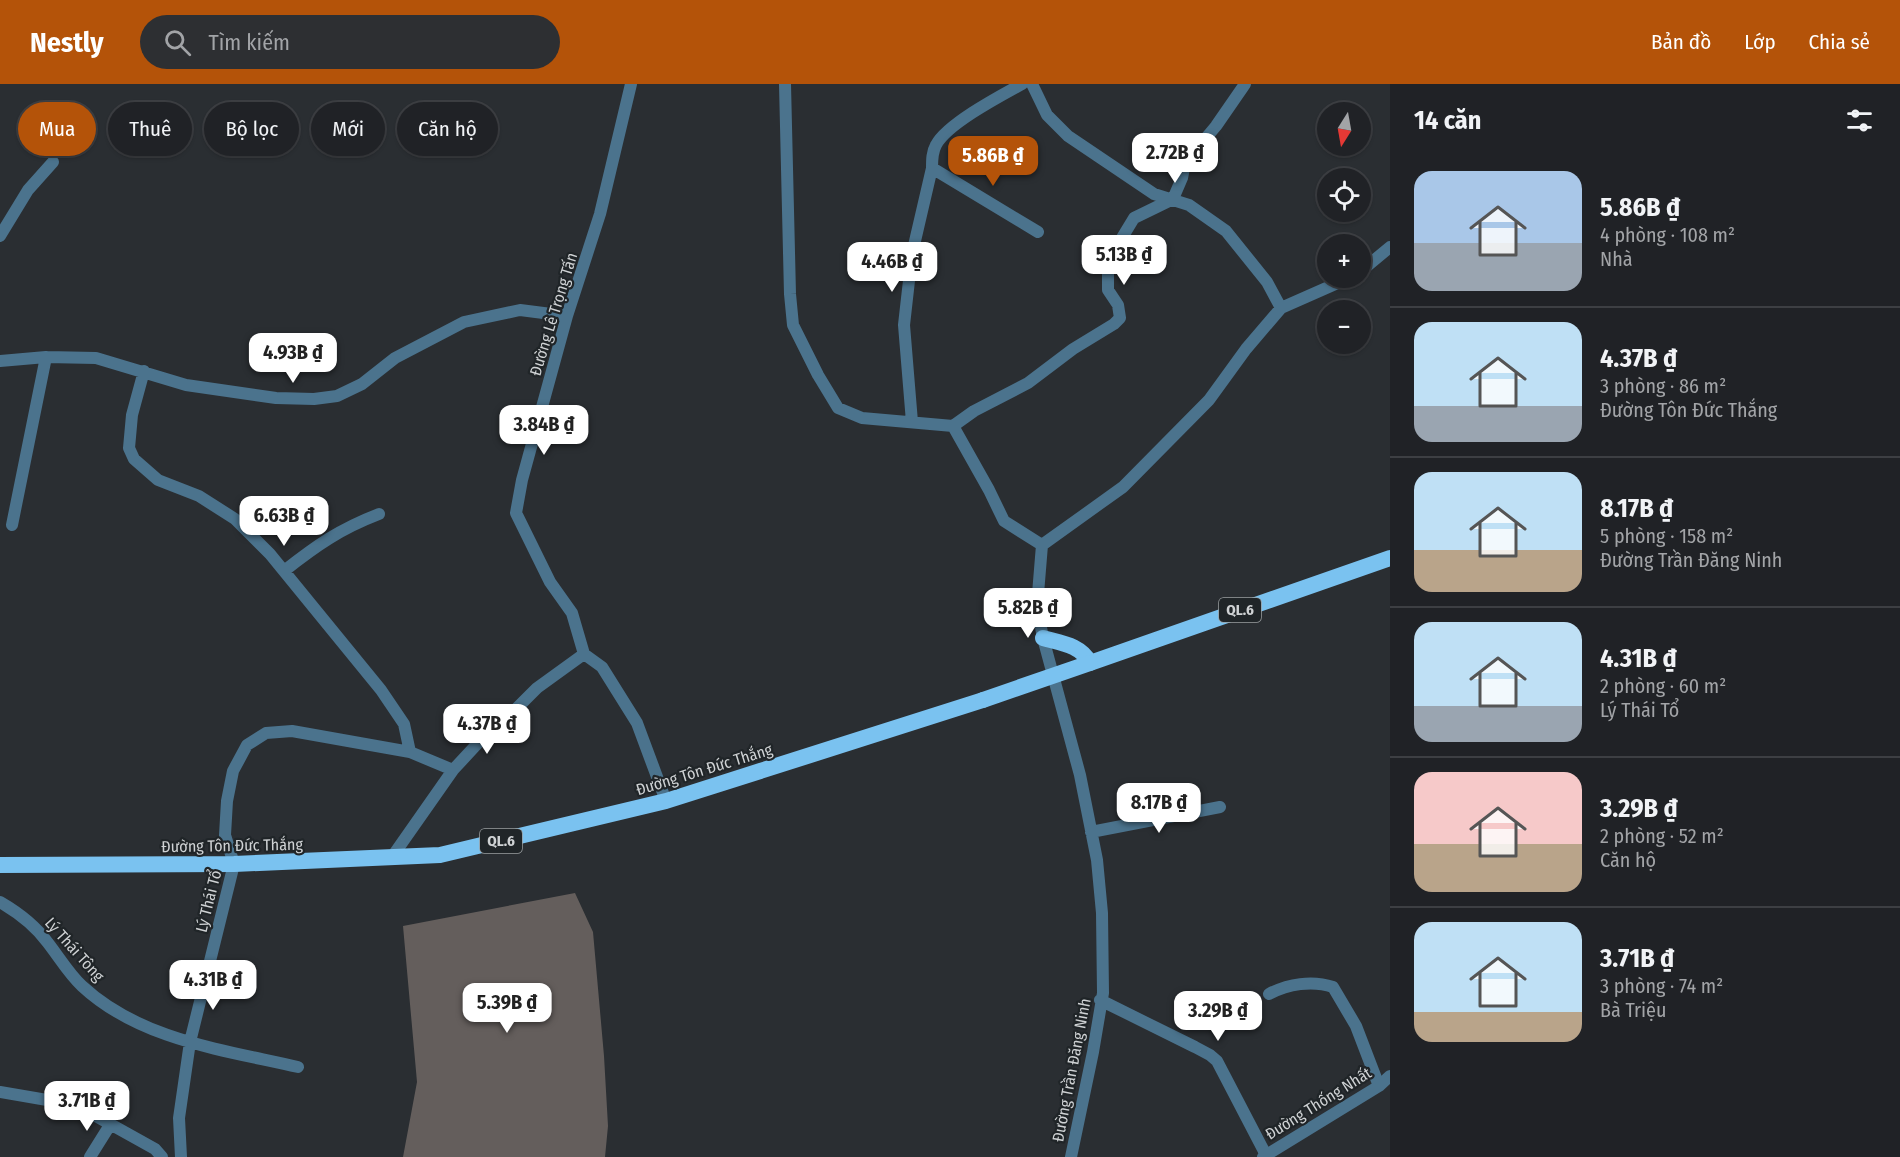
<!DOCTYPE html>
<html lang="vi">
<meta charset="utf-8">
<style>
:root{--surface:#202226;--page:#2d2f32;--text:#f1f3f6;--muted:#a2a4a7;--line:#3d3f43;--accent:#b45309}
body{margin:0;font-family:"Fira Sans Condensed",sans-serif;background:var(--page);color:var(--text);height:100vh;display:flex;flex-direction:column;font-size:22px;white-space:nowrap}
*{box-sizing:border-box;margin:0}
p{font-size:20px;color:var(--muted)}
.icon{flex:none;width:33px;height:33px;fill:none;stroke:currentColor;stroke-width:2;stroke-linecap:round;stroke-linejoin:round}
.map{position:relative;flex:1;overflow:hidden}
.drawer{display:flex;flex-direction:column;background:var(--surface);width:510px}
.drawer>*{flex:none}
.hud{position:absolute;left:18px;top:18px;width:570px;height:54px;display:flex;gap:12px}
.needle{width:39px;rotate:191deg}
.tools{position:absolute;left:1317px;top:18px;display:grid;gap:12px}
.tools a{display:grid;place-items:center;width:54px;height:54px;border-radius:50%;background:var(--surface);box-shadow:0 2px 4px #0004,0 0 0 2px var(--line);font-size:30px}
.price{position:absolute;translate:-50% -51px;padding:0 14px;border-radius:12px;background:#fff;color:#222;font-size:20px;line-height:39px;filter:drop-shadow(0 2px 3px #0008)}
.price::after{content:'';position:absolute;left:50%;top:36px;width:18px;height:14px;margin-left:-9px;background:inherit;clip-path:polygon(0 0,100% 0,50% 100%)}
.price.active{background:var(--accent);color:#fff}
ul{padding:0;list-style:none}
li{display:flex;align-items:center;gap:18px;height:150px;padding:0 24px}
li+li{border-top:2px solid var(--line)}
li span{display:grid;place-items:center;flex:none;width:168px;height:120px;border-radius:18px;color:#555}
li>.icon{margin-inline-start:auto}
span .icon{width:72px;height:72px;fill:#fffc;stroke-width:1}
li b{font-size:26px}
h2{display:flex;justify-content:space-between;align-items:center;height:72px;padding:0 24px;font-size:26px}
.tag{padding:0 21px;border-radius:27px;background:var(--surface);box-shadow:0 2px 4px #0004,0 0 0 2px var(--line);font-size:21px;line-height:54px}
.tag.active{background:var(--accent);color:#fff}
header{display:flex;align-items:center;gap:36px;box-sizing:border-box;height:84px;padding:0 30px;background:var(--accent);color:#fff}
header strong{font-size:28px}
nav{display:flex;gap:33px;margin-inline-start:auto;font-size:21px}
.search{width:420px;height:54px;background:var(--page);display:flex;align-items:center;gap:15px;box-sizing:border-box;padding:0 21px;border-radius:33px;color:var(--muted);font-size:22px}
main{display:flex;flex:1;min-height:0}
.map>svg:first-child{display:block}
</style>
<header>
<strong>Nestly</strong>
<div class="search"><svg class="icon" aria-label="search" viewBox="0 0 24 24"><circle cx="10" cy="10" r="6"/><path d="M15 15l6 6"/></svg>Tìm kiếm</div>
<nav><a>Bản đồ</a><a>Lớp</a><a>Chia sẻ</a></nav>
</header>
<main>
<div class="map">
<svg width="1390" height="1073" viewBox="0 0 1390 1073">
<rect width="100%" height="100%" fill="#2a2e32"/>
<path fill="#645e5c" d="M575,809l18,39 11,124 4,70 -3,31h-202l14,-75 -14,-156z"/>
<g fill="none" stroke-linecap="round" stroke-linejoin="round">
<path stroke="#4b738d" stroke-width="12" d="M631,0l-31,130 -33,102 -45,164 -6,33 34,69 22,31 12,41 18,13 35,56 29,78
M785,0l5,210 3,31 25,50 20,33 24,10 91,8 36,64 15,31 38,24
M1032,0l15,31 21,21 86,58 35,11 37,26 41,51 14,26
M932,84l106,64
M0,152l28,-46 25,-28
M1360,188l30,-25
M0,277l46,-4 50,1 90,27 90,13 38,1 23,-3 25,-12 33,-26 69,-36 56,-12 47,6
M144,287l-12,44 -3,33 5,11 24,21 41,16 36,23 35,35 111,136 23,34 6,28
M912,338l-8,-97 8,-71 20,-86c0,-8 0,-16 4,-23 11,-21 64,-49 86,-61
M953,342l21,-15 54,-28 45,-34 41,-25 6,-6 -2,-13 -10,-15v-29l26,-43 39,-19 9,-21 3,-15 31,-37 29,-42
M12,441l34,-168
M284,487c33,-26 56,-42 95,-57
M1091,748l129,-25
M392,773l61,-87 25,-27 27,-23 32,-32 47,-34
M0,818c19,11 35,23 48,41 11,14 21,31 34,43 58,54 142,64 216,81
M1269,910c19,-10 43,-14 64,-7l23,39 23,60
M1100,916l95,47 15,8 7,6 49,94
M0,1008l76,13 79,44 7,8
M90,1073l20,-32
M181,1073l-2,-39 11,-76 44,-178 -9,-29 2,-34 6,-30 14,-26 19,-12 26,-2 118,21 43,18
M1071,1073l22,-105 10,-59 -1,-80 -5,-53 -17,-85 -37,-137 -6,-32 5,-61 81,-58 86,-87 37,-51 35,-41 68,-30
M1263,1073l116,-71 11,-10"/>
<path stroke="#7ac2f0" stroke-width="16" d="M1043,554c18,5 38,7 47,25l300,-105
M0,781l234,-1 206,-9 226,-54 317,-101"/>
<path stroke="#7ac2f0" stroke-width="16" d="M983,616l107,-37"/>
</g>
<g text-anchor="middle" stroke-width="4.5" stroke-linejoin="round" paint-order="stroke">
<g fill="#202528" stroke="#9a9ea0" stroke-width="1.5">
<rect x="1219" y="514" width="42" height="24" rx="4.5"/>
<rect x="480" y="745" width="42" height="24" rx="4.5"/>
</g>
<g font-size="15" font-weight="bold" fill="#cfd2d4">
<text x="1240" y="531">QL.6</text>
<text x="501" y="762">QL.6</text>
</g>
<g font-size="16" fill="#cfd2d4" stroke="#202528">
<text transform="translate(553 230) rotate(-73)" y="6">Đường Lê Trọng Tấn</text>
<text transform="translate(704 685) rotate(-17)" y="6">Đường Tôn Đức Thắng</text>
<text transform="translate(232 761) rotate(-1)" y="6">Đường Tôn Đức Thắng</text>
<text transform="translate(208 817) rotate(-76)" y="6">Lý Thái Tổ</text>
<text transform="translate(75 865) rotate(48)" y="6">Lý Thái Tông</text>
<text transform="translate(1071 986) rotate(-79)" y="6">Đường Trần Đăng Ninh</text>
<text transform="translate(1318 1019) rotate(-32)" y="6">Đường Thống Nhất</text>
</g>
</g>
</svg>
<div class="tools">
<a><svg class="needle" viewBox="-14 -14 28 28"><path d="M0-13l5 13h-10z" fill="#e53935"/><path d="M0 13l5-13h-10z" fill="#a2a4a7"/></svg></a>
<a><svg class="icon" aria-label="locate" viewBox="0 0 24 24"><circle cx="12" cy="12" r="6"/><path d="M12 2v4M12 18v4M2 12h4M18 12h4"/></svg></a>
<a>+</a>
<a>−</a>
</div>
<b class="price" style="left:1175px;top:100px">2.72B ₫</b>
<b class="price active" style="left:993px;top:103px">5.86B ₫</b>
<b class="price" style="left:1124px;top:202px">5.13B ₫</b>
<b class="price" style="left:892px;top:209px">4.46B ₫</b>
<b class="price" style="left:293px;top:300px">4.93B ₫</b>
<b class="price" style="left:544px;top:372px">3.84B ₫</b>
<b class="price" style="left:284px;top:463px">6.63B ₫</b>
<b class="price" style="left:1028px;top:555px">5.82B ₫</b>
<b class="price" style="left:487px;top:671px">4.37B ₫</b>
<b class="price" style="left:1159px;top:750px">8.17B ₫</b>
<b class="price" style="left:213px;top:927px">4.31B ₫</b>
<b class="price" style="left:507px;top:950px">5.39B ₫</b>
<b class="price" style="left:1218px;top:958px">3.29B ₫</b>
<b class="price" style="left:87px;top:1048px">3.71B ₫</b>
<div class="hud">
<a class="tag active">Mua</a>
<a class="tag">Thuê</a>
<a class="tag">Bộ lọc</a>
<a class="tag">Mới</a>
<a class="tag">Căn hộ</a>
</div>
</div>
<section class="drawer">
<h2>14 căn<svg class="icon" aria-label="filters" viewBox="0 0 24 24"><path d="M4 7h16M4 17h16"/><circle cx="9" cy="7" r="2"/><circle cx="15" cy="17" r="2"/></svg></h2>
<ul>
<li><span style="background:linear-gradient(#a9c7e8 60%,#9aa5b1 0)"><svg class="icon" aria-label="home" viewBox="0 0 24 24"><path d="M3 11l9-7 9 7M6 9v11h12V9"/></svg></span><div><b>5.86B ₫</b><p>4 phòng · 108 m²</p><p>Nhà</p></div></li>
<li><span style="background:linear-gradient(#bfe0f5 70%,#9aa5b1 0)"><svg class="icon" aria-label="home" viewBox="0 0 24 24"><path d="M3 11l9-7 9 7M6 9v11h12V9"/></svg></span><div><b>4.37B ₫</b><p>3 phòng · 86 m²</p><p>Đường Tôn Đức Thắng</p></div></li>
<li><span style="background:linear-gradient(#bfe0f5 65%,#b9a48a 0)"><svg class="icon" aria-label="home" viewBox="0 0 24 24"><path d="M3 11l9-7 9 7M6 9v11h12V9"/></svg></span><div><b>8.17B ₫</b><p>5 phòng · 158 m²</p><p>Đường Trần Đăng Ninh</p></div></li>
<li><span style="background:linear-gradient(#bfe0f5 70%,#9aa5b1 0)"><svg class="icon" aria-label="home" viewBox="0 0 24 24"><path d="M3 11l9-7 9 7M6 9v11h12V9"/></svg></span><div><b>4.31B ₫</b><p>2 phòng · 60 m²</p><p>Lý Thái Tổ</p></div></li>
<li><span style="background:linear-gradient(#f6c9c9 60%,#b9a48a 0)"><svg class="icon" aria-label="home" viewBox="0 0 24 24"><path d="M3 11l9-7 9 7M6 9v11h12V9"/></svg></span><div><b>3.29B ₫</b><p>2 phòng · 52 m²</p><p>Căn hộ</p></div></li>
<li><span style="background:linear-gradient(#bfe0f5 75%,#b9a48a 0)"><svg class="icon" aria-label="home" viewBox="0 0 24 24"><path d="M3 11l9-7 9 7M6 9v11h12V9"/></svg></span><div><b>3.71B ₫</b><p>3 phòng · 74 m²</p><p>Bà Triệu</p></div></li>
</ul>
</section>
</main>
